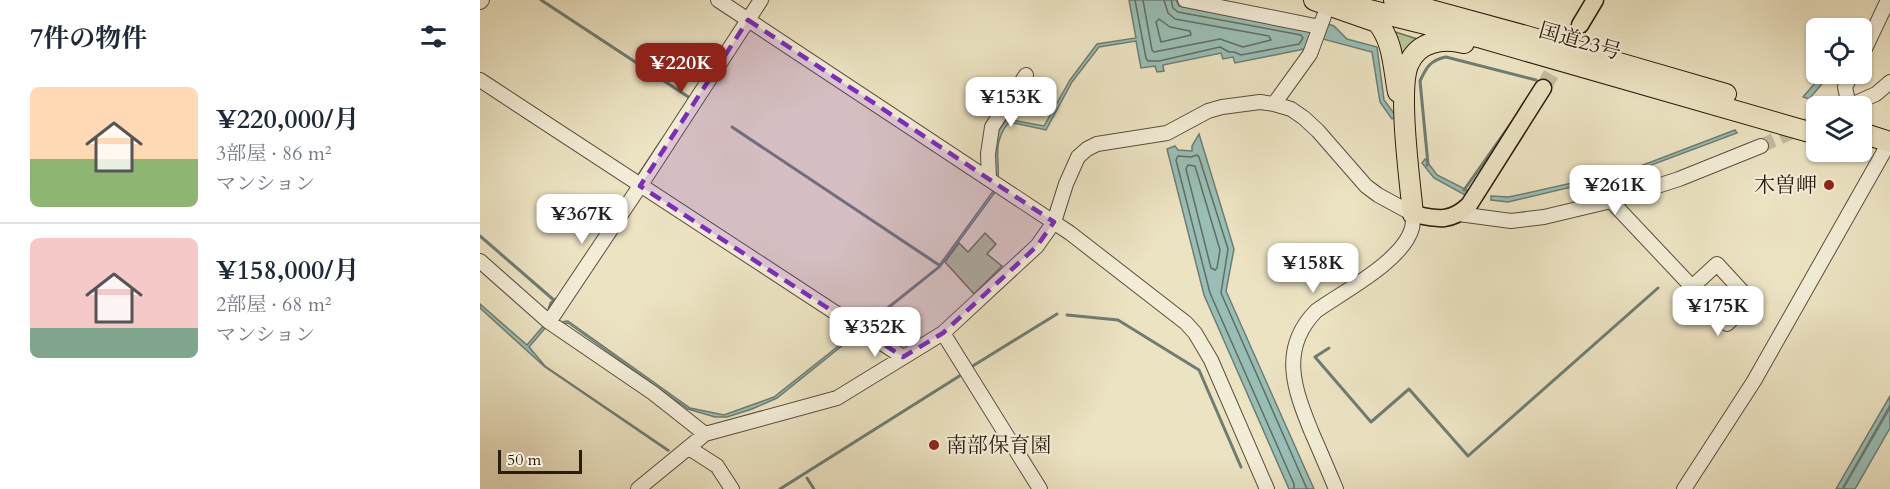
<!DOCTYPE html>
<html lang="ja">
<meta charset="utf-8">
<style>
:root{--surface:#fff;--page:#f2f2f3;--text:#1f2937;--muted:#747a83;--line:#e0e1e3;--accent:#8f2418}
body{margin:0;font-family:Cardo,"Noto Serif JP",serif;background:var(--page);color:var(--text);height:100vh;display:flex;flex-direction:column;font-size:22px;white-space:nowrap}
*{box-sizing:border-box;margin:0}
p{font-size:20px;color:var(--muted)}
.icon{flex:none;width:33px;height:33px;fill:none;stroke:currentColor;stroke-width:2;stroke-linecap:round;stroke-linejoin:round}
.map{position:relative;flex:1;overflow:hidden}
.drawer{display:flex;flex-direction:column;background:var(--surface);width:480px}
.drawer>*{flex:none}
.buttons{position:absolute;left:1326px;top:18px;display:grid;gap:12px}
.buttons a{display:grid;place-items:center;width:66px;height:66px;border-radius:9px;background:var(--surface);box-shadow:0 2px 4px #0004;font-size:30px}
.scale{position:absolute;left:18px;bottom:15px;width:84px;box-sizing:border-box;padding-left:6px;border:3px solid #2a1c0f;border-top:0;font-size:16px;line-height:21px;white-space:nowrap;color:#2a1c0f;-webkit-text-stroke:4px #f3edd7;paint-order:stroke}
.price{position:absolute;translate:-50% -51px;padding:0 14px;border-radius:12px;background:#fff;color:#222;font-size:20px;line-height:39px;filter:drop-shadow(0 2px 3px #0008)}
.price::after{content:'';position:absolute;left:50%;top:36px;width:18px;height:14px;margin-left:-9px;background:inherit;clip-path:polygon(0 0,100% 0,50% 100%)}
.price.selected{background:var(--accent);color:#fff}
ul{padding:0;list-style:none}
li{display:flex;align-items:center;gap:18px;height:150px;padding:0 30px}
li+li{border-top:2px solid var(--line)}
li span{display:grid;place-items:center;flex:none;width:168px;height:120px;border-radius:9px;color:#555}
li>.icon{margin-inline-start:auto}
span .icon{width:72px;height:72px;fill:#fffc;stroke-width:1}
li b{font-size:26px}
h2{display:flex;justify-content:space-between;align-items:center;height:72px;padding:0 30px;font-size:26px}
main{display:flex;flex:1;min-height:0}
.map>svg:first-child{display:block}
</style>
<main>
<section class="drawer">
<h2>7件の物件<svg class="icon" aria-label="filters" viewBox="0 0 24 24"><path d="M4 7h16M4 17h16"/><circle cx="9" cy="7" r="2"/><circle cx="15" cy="17" r="2"/></svg></h2>
<ul>
<li><span style="background:linear-gradient(#ffd9b3 60%,#8fb573 0)"><svg class="icon" aria-label="home" viewBox="0 0 24 24"><path d="M3 11l9-7 9 7M6 9v11h12V9"/></svg></span><div><b>¥220,000/月</b><p>3部屋 · 86 m²</p><p>マンション</p></div></li>
<li><span style="background:linear-gradient(#f6c9c9 75%,#7fa58c 0)"><svg class="icon" aria-label="home" viewBox="0 0 24 24"><path d="M3 11l9-7 9 7M6 9v11h12V9"/></svg></span><div><b>¥158,000/月</b><p>2部屋 · 68 m²</p><p>マンション</p></div></li>
</ul>
</section>
<div class="map">
<svg width="1410" height="489" viewBox="0 0 1410 489">
<rect width="100%" height="100%" fill="#ece3c2"/>
<filter id="stains"><feTurbulence type="fractalNoise" baseFrequency=".00333" numOctaves="4"/><feColorMatrix values="0 0 0 0 .2 0 0 0 0 .09 0 0 0 0 .02 0 0 0 .5 -.17"/></filter>
<radialGradient id="worn" r=".72"><stop offset=".6" stop-color="#630" stop-opacity="0"/><stop offset="1" stop-color="#630" stop-opacity=".3"/></radialGradient>
<path fill="#b7c494" stroke="#707052" stroke-width="1.5" d="M909,30l38,12 -25,21z
M505,233l11,11 -9,10 15,12 -28,28 -29,-32 14,-19 9,9z"/>
<path fill="#99beb5" stroke="#6d7d73" stroke-width="1.5" d="M649,0h47l3,6 144,27 5,-9 6,2 13,13 30,8 7,53 12,16 -4,3 -12,-17 -8,-50 -60,-16 -8,13 -69,14 -2,-6 -10,2 -2,-6 -58,12 1,6 -7,1 -2,-6 -14,2 -5,-27 -37,6 -27,35 -26,48 -37,-8c-21,26 -5,43 -13,69l-56,76 -163,131 -25,11 -25,8h-12l-27,-8 -120,-86 -22,4 -17,20 16,19 124,84 -1,1 -123,-84 -65,-59v-4l47,41 18,-21 23,-3 122,87 34,7 50,-18 164,-130 56,-77 -1,-40 5,-19 9,-12 37,7 26,-46 27,-36 39,-6z
M1343,74h4l-6,11 -12,14 -6,-2z
M1255,130l2,3 -107,40 -122,29 -17,-2v-4l18,1 121,-27z
M719,134l35,115 -8,42 88,198h-25l-85,-194 -37,-146 8,-3 3,4 14,1v-5z
M945,159l12,16 30,15 -2,5 -31,-17 -12,-15z
M1410,396v9l-48,84h-6z
M1410,408v20l-35,61h-12z"/>
<g fill="none" stroke-linecap="round" stroke-linejoin="round">
<path stroke="#626d62" stroke-width="1.5" d="M655,0l11,58 2,3h11l61,-14 9,5h5l7,3 58,-11 4,-6 -2,-3 -123,-23 -5,-4 -2,-8
M663,0l9,50 2,2 66,-13 23,8 28,-7 -2,-4 -94,-17 -7,-6 -4,-13
M679,19l11,8 20,4 1,4 -30,7 -5,-20z
M708,165l7,1 25,84 -3,18 -2,2 -4,-2 -25,-99z
M814,489v-5l-84,-191 -34,-133 2,-4 13,1 6,-2 2,2 29,92 -7,44 86,196"/>
<path stroke="#6d7d73" stroke-width="3" d="M61,0l149,98 -1,1
M252,127l207,138
M947,165l1,-1 -8,-83c6,-13 10,-21 26,-24l90,23
M158,176l24,-36
M984,190l48,-68
M0,236l75,65
M69,309l2,-6 5,-4
M587,315l51,5 81,50 42,97
M849,348l-14,9 56,65 38,-33 59,67 190,-168
M491,367l86,-53
M327,478l7,11
M300,489l181,-114"/>
<path stroke="#c5bb9e" stroke-width="14" stroke-dasharray="14 7" stroke-linecap="butt" d="M1281,146l55,-25"/>
<path stroke="#c5bb9e" stroke-width="16" stroke-dasharray="16 8" stroke-linecap="butt" d="M1063,88l37,-63"/>
<defs>
<path id="minor" d="M238,0l352,233 116,90 9,10 16,27 56,129
M705,0l135,27
M0,2l2,-2
M1382,55l26,-55
M0,80l423,277
M794,104l36,-50 14,-38
M1369,106l27,-12 14,-12
M1369,106l-4,-19 7,-13
M509,179l-1,-25 4,-27 34,-52
M1131,201l116,123 24,-23 -34,-37 -25,23
M979,214l52,7 33,-4 67,-16 68,-22 82,-33
M0,261l69,61 104,71 52,41
M69,322l91,-136 121,-186
M463,333l97,156
M209,448l28,18 15,23
M158,489l67,-55 132,-36 106,-65 94,-87 17,-24 12,-38 12,-27 9,-8 10,-5 70,-11 41,-22 14,-4 38,-5 14,2 17,5 13,9 14,13 48,55 12,9 35,19c0,4 0,10 -1,14 -9,33 -68,63 -96,83 -37,38 -22,78 -4,122 8,18 16,37 24,56
M1204,489l70,-108 136,-240"/>
<path id="major" d="M1100,25l15,-25
M933,214c24,5 37,9 56,-9l74,-117"/>
<path id="highway" d="M834,0l63,22c17,20 16,46 21,70
M849,0l149,37 338,97
M914,0l132,36 200,58
M1382,133l28,9
M933,214c-3,-32 -16,-127 -4,-151 10,-22 34,-25 55,-20"/>
</defs>
<use href="#minor" stroke="#5a4e3c" stroke-width="16"/>
<use href="#major" stroke="#2a1c0f" stroke-width="19"/>
<use href="#highway" stroke="#2a1c0f" stroke-width="22"/>
<use href="#minor" stroke="#f3edd7" stroke-width="14"/>
<use href="#major" stroke="#ece3c2" stroke-width="16"/>
<use href="#highway" stroke="#ece3c2" stroke-width="20"/>
</g>
<path fill="#7b2cbf" fill-opacity="0.2" stroke="#7b2cbf" stroke-width="4.5" stroke-dasharray="12 8" stroke-linejoin="round" d="M268,20l306,202 -17,24 -94,87 -40,24 -263,-171z"/>
<g fill="#8f2418" stroke="#f3edd7" stroke-width="2">
<circle cx="1349" cy="185" r="6"/>
<circle cx="454" cy="445" r="6"/>
</g>
<g text-anchor="middle" stroke-width="4.5" stroke-linejoin="round" paint-order="stroke">
<g font-size="21" fill="#2a1c0f" stroke="#f3edd7">
<text transform="translate(1100 41) rotate(16)" y="7">国道23号</text>
</g>
<g font-size="21" fill="#2a1c0f" stroke="#f3edd7" text-anchor="end">
<text x="1337" y="192">木曽岬</text>
<text x="466" y="452" text-anchor="start">南部保育園</text>
</g>
</g>
<rect width="100%" height="100%" filter="url(#stains)"/>
<rect width="100%" height="100%" fill="url(#worn)"/>
</svg>
<div class="buttons">
<a><svg class="icon" aria-label="locate" viewBox="0 0 24 24"><circle cx="12" cy="12" r="6"/><path d="M12 2v4M12 18v4M2 12h4M18 12h4"/></svg></a>
<a><svg class="icon" aria-label="layers" viewBox="0 0 24 24"><path d="M12 4l9 5-9 5-9-5zM3 14l9 5 9-5"/></svg></a>
</div>
<div class="scale">50 m</div>
<b class="price selected" style="left:201px;top:94px">¥220K</b>
<b class="price" style="left:531px;top:128px">¥153K</b>
<b class="price" style="left:1135px;top:216px">¥261K</b>
<b class="price" style="left:102px;top:245px">¥367K</b>
<b class="price" style="left:833px;top:294px">¥158K</b>
<b class="price" style="left:1238px;top:337px">¥175K</b>
<b class="price" style="left:395px;top:358px">¥352K</b>
</div>
</main>
